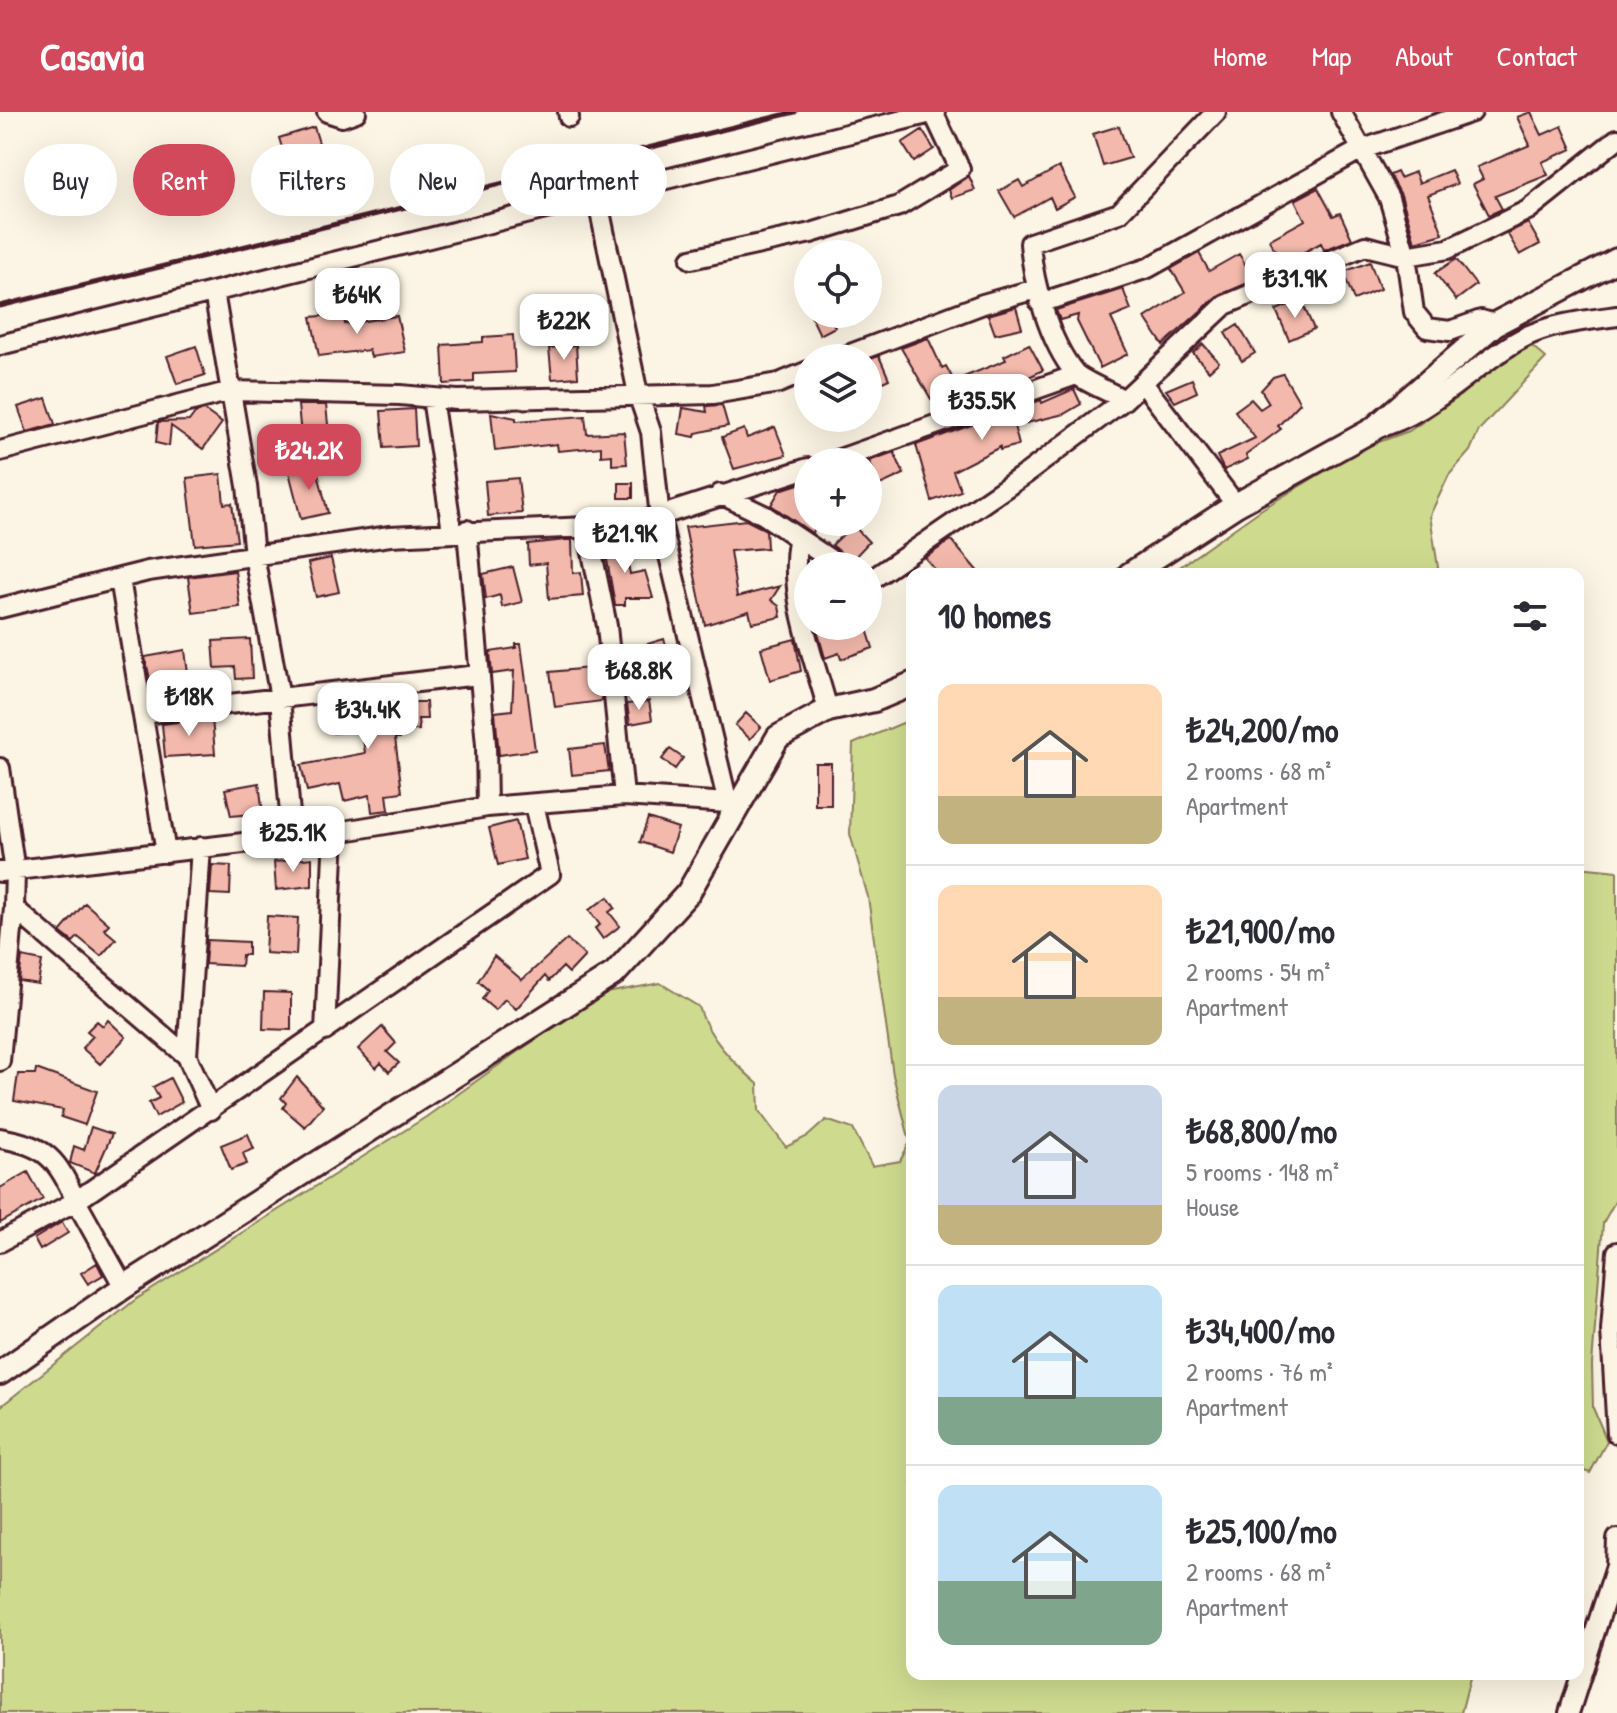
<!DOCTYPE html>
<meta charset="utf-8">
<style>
:root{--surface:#fff;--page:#f7f7f7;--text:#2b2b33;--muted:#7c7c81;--line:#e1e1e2;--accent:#d1495b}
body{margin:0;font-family:"Patrick Hand",sans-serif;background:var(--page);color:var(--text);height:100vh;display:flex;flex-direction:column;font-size:30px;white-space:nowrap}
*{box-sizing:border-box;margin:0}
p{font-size:26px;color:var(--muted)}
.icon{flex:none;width:44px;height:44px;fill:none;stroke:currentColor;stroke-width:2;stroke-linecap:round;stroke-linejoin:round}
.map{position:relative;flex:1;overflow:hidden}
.details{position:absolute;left:906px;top:456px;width:678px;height:1112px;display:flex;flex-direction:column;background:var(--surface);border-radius:16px;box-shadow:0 8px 32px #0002}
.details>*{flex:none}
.guide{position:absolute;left:24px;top:32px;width:760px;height:72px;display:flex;gap:16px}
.controls{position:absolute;left:794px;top:128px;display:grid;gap:16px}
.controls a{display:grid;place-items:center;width:88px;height:88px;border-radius:50%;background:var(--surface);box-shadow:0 8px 32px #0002;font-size:40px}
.price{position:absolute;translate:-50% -68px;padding:0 18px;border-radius:16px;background:#fff;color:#222;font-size:26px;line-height:52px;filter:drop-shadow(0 2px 4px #0008)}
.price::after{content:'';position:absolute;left:50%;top:48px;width:24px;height:18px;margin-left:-12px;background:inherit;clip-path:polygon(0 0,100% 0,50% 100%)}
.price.current{background:var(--accent);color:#fff}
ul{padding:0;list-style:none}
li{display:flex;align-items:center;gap:24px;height:200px;padding:0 32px}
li+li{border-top:2px solid var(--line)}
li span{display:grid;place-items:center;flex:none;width:224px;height:160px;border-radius:16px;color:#555}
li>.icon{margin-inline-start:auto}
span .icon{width:96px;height:96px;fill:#fffc;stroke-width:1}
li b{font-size:34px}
h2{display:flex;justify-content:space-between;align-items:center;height:96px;padding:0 32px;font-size:34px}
.tag{padding:0 28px;border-radius:36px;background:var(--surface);box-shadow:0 8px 32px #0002;font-size:28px;line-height:72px}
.tag.current{background:var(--accent);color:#fff}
header{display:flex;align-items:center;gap:48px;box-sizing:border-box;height:112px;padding:0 40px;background:var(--accent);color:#fff}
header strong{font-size:38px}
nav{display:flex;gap:44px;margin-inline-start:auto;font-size:28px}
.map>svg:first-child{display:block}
</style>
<header>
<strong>Casavia</strong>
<nav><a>Home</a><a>Map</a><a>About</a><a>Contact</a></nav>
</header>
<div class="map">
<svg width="1617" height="1601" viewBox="0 0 1617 1601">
<rect width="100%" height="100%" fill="#fcf5e5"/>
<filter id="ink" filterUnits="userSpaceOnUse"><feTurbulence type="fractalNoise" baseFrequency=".0125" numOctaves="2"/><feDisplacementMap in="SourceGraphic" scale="16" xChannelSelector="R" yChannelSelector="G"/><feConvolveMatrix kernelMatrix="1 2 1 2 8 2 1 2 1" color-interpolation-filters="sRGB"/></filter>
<g filter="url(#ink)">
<path fill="#cedb8f" stroke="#8c7d5d" stroke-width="2" d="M1532,234l14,12 -67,72 -9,21 -21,24 -19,40 9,59h-269l92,-65 103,-62 44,-16 50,-34 31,-29z
M912,607v955h559l-10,39h-1461v-306l135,-107 291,-183 91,-65 90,-59 53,-10 39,24c10,32 34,55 59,77l1,27 27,36 22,-11 18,-16 27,9 19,37 28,-5 10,-19 -17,-67 -25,-178 -18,-63 3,-90z
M1578,755l39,4v327l-14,25 -11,142 1,43 14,33 -17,32 -12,-4z"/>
<path fill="#f3b9ac" stroke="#4a1f2b" stroke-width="2" d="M1531,0l11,23 20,-9 10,23 -30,13 6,13 -53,21 7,13 -13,6 -16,-31 10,-5 -6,-12 53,-22 -13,-28z
M1119,14l11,32 -27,8 -10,-32z
M314,15l9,29 -35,11 -9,-29z
M922,18l12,19 -20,13 -12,-19z
M1059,55l16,30 -20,11 -5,-11 -36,20 -15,-26 20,-11 4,7z
M1451,58l6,14 -29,11 15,39 -28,8 -14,-47 -11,-20 7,-3 3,6 15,-6 4,11z
M969,64l6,14 -23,8 -3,-8z
M1318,76l15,28 7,-3 12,26 -28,11 -3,-7 -39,21 -13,-24 36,-20 -10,-20z
M1528,111l12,21 -20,11 -13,-22z
M1199,141l10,18 30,-17 16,26 -38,16 -54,49 -18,-27 40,-26 -14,-23z
M1456,147l20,26 -20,15 -21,-27z
M1370,150l10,27 -26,11 -11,-28z
M1123,177l8,21 -20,8 17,36 -28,14 -23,-47 1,-6 -18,5 -4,-10z
M1301,188l13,29 -25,11 -13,-30z
M593,195l3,13 -22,4 -2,-14z
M1016,195l6,21 -27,6 -7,-19z
M344,202l1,10 52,-8 8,36 -34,5 -2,-7 -50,6 -8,-39z
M810,202h18l7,13 -15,8z
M1238,213l17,28 -13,8 -17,-28z
M513,223l2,37 -41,2v8l-30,2 -2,-39 41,-3v-5z
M928,226l14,30 4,-2 8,15 52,-21 -2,-4 25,-12 14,26 -26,13 -2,-5 -38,15 -3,-7 -30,16 -4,-8 -9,5 -30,-51z
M1203,232l16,18 -10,9 -16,-18z
M576,233l2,32 -26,2 -3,-31z
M196,234l9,29 -28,9 -10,-28z
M879,244l10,23 -21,10v-29z
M1283,262l17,29 -22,23 3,3 -35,26 2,4 -24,11 -7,-14 38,-18 -20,-27 16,-12 9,10 9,-6 -8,-13 12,-13z
M1192,267l5,13 -22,10 -9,-12z
M1074,277l7,15 -17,10 -50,12 5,19 -19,5v-3l-47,24 8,20 -29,10 -16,-56 125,-45 1,3z
M46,286l9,26 -28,8 -9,-25z
M298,293h28l4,39 -28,2z
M722,293l6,21 -32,7 -1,4 -16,-3 4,-26 24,4 -1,-6z
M414,297l2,37 -32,2 -3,-37z
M204,298l18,13 -19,26 -32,-23 -2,20 -13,-3 2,-21 31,-1 6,-8z
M491,301l25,5v3l69,-5 2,18 37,-2 3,32 -15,1v-10l-11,1v-9l-43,4 -1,-7 -62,7z
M775,315l11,28 -52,14 -12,-32 22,-8 3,9z
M894,340l10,22 -24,11 -11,-24z
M316,353l12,48 -27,6 -12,-47z
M221,362l3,30 8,-1 5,38 -42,4 -8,-67z
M518,366l4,35 -34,3 -3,-35z
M808,369v41h11l-7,11 -41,-28 9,-15z
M619,371h14v15h-14z
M746,408l20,10 1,18 -37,3 7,46 43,-11 -9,14 8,6 2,11 -29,6 -3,-12 -44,14 -20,-98z
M853,413l16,17 -18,19 -19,-16z
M623,427l7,35 15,-3 8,27h-28v7h-10l-11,-62z
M566,428h6l1,33 8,-1 2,24 -34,3 -3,-36 -17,2 -1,-21z
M951,428l29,34h-41l-14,-16z
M331,446l8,34 -23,5 -8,-34z
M513,455l9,35 -20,5 -2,-12 -14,4 -3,-25z
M235,459l5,36 -47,6 -5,-36z
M816,514h50l7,22 -32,11 -2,-6 -14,5z
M250,527l2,39 -16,1 -1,-12 -20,1 -2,-27z
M664,527l8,26 -27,8 -2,-6 -7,2 -5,-20z
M795,527l6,32 -31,9 -9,-32z
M516,532h5l14,106 -36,5 -4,-43 17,-2 2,-39 -22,3 -2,-22 26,-4z
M185,538l4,32 -37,6 -7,-31z
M599,555l3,34 -47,6 -5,-35z
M380,586v4h46l1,17h-9l1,11 -19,1v7h-5l7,54 -15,2 2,16 -17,2 -2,-17 -26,6 -4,-17 -33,7 -6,-26 64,-12 -3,-23 -29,3 -3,-24 36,-4v-5z
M649,589l3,19 -22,4 -3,-20z
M746,601l15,14 -11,12 -15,-14z
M212,606l3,36 -50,3 -3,-33z
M605,633l4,26 -37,4 -3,-26z
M670,637l13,9 -8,11 -13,-10z
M815,651h16v42h-16z
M259,671l4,30 -32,3 -6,-27z
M648,706l30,10 -8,24 -30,-10z
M516,709l9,38 -27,6 -9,-37z
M312,746v28l-36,4 -2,-28z
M212,753l19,1 -1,29 -20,-1z
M608,785l7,11 -6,4 11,14 -17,13 -8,-11 5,-3 -11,-15z
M85,791l24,21 -5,5 12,10 -15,17 -23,-19 -5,5 -13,-10z
M267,804l31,2 -2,37 -31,-2z
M567,827l18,17 -16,17 -6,-6 -14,14 -4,-5 -29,33 -11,-10 -10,11 -13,-11 6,-9 -10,-9 16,-25 28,24z
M207,828l41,2v13h-6l-1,11 -36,-2z
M22,845l20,4 -4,23 -19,-3z
M264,880l27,1v37l-28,-1z
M108,908l18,17 -26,27 -18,-16 11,-12 -6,-5 10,-10 6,5z
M382,915l14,16 -9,9 12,11 -10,9 -8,-9 -5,5 -18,-19z
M36,957l61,22 -12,34 -24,-8 2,-7 -49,-9 4,-27h17z
M297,965l26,29 -18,21 -22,-19 3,-5 -5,-5z
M170,966l12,24 -26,15 -7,-14 10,-5 -6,-11z
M91,1015l21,7 -17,39 -25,-10 4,-17 10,4z
M248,1022l6,15 -11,4 4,11 -16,6 -10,-25z
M28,1060l15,27 -43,24v-35z
M62,1110l6,11 -28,17 -6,-11z
M97,1151l6,12 -15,9 -7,-11z"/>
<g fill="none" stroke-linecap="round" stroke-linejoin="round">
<defs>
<path id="minor" d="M327,0l15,5 14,-5
M568,0l1,5
M1341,0l48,86 17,58 8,56 13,16 23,3 31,-11 14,4
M597,85l41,197 13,38 9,86 70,294
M691,147l120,-26 88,-27 61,-37 -27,-57
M214,180l33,194 7,69 26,143 12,139
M1040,191l108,-35 212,-118 112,-38
M0,233l935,-233
M840,246l143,-54 53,-15
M1143,271l93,122
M432,286l20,133
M1124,288c-11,-7 -42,-19 -49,-27 -26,-31 -42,-90 -45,-130l89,-30 97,-101
M1374,317c56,-13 97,-63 147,-90 27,-15 66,-19 96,-23
M0,339l231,-60 169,4 57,5 256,-6 66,-11 29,-12
M831,350l245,-87
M720,382l44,21 76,51
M587,416l20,98 17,170
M467,418l19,215 1,62
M798,429c-10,55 16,116 30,169
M120,467l46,274
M868,470l159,-109 97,-73 101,-95 140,-59 41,10 42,-7 80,-39 89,-71
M0,496l148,-37 242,-35 241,-11 177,-57
M143,602l335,-39
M0,656l15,104 -1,36 173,148 24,54
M0,760l344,-41 143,-24 137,-11 104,7
M325,919l9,-199
M187,944l14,-209
M0,949l14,-153
M0,1026c47,8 57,21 76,63l-76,41
M1617,1140l-6,78 6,104
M124,1175l-48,-86 474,-327 -16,-70
M1569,1601l47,-147 1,-27"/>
<path id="tertiary" d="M1130,462l106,-69 136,-75 123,-106 122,-64
M0,1261l124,-86 491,-314 73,-80 90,-156 50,-27 46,-10 38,-16"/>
</defs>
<use href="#minor" stroke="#4a1f2b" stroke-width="24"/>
<use href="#tertiary" stroke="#4a1f2b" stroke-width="28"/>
<use href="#minor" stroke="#fcf5e5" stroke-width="18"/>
<use href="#tertiary" stroke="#fcf5e5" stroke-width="22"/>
<path stroke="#4a1f2b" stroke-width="5" d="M0,194l795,-194"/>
</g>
</g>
</svg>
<div class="controls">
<a><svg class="icon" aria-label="locate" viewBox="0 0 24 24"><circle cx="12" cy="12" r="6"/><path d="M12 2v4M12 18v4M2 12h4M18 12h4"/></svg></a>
<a><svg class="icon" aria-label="layers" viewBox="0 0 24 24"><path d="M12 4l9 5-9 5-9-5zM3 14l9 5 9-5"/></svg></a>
<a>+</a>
<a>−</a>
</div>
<b class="price" style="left:1295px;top:208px">₺31.9K</b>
<b class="price" style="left:357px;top:224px">₺64K</b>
<b class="price" style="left:564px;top:250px">₺22K</b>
<b class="price" style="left:982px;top:330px">₺35.5K</b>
<b class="price current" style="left:309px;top:380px">₺24.2K</b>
<b class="price" style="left:625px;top:463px">₺21.9K</b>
<b class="price" style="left:639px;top:600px">₺68.8K</b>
<b class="price" style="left:189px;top:626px">₺18K</b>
<b class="price" style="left:368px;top:639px">₺34.4K</b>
<b class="price" style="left:293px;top:762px">₺25.1K</b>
<div class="guide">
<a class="tag">Buy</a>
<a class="tag current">Rent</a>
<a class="tag">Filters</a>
<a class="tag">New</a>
<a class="tag">Apartment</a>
</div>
<section class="details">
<h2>10 homes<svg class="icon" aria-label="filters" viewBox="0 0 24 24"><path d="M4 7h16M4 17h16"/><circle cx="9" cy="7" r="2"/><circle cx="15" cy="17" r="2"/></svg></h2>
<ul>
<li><span style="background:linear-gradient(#ffd9b3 70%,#c2b280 0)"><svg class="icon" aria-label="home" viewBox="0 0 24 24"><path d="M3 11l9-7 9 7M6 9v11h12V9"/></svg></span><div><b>₺24,200/mo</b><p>2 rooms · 68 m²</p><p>Apartment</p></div></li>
<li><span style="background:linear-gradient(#ffd9b3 70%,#c2b280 0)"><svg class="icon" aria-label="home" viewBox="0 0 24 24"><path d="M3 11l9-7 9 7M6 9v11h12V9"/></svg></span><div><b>₺21,900/mo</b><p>2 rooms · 54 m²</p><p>Apartment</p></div></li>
<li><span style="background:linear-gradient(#c9d6e8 75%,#c2b280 0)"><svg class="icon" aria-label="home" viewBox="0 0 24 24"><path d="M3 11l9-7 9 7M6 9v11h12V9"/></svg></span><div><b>₺68,800/mo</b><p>5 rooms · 148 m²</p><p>House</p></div></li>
<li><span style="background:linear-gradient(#bfe0f5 70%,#7fa58c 0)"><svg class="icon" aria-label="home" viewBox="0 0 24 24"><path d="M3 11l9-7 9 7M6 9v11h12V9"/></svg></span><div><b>₺34,400/mo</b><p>2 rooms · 76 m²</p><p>Apartment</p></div></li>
<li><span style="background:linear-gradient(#bfe0f5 60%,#7fa58c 0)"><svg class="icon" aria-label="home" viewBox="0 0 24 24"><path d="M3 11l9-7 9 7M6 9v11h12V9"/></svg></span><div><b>₺25,100/mo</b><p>2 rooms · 68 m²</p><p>Apartment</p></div></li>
</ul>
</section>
</div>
